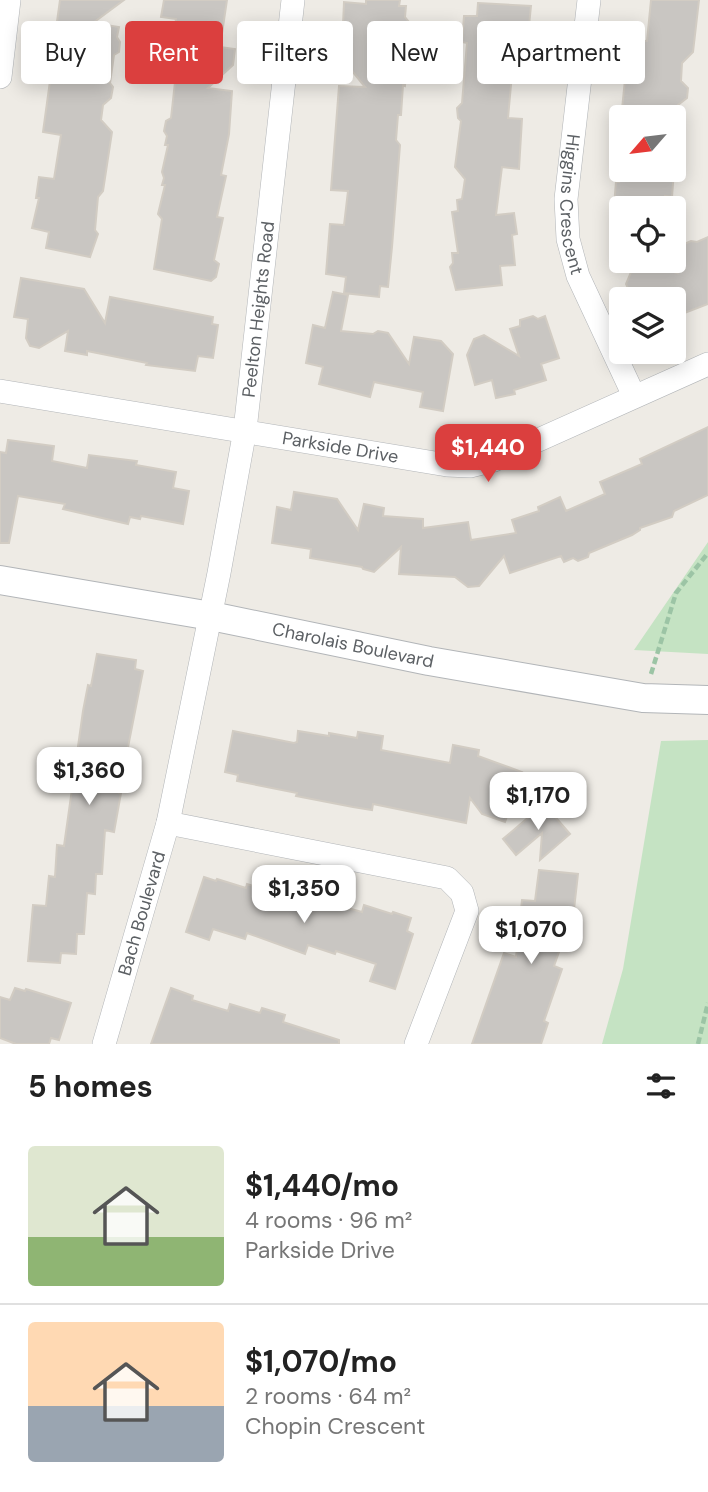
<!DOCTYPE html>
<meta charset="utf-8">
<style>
:root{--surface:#fff;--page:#f6f6f6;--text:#222;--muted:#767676;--line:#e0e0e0;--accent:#db3f3e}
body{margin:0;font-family:"DM Sans",sans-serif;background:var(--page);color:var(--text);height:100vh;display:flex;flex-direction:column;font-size:26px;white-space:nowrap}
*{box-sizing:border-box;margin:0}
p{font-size:23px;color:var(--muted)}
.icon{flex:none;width:38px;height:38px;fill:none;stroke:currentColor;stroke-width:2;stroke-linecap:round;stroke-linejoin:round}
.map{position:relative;height:1044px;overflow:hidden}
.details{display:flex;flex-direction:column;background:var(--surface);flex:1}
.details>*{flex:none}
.top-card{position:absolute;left:21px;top:21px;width:667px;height:63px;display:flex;gap:14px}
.needle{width:46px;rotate:242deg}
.fabs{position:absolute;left:609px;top:105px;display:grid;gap:14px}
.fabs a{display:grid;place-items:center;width:77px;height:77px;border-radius:7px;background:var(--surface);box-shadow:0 4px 18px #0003;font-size:35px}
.price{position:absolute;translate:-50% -60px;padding:0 16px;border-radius:14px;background:#fff;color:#222;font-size:23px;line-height:46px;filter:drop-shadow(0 2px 4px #0008)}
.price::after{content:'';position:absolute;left:50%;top:42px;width:21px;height:16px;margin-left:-10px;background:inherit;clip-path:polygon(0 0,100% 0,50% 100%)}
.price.selected{background:var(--accent);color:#fff}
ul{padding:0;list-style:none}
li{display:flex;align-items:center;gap:21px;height:175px;padding:0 28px}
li+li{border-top:2px solid var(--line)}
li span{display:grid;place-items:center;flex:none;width:196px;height:140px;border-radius:7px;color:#555}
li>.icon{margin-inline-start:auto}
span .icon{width:84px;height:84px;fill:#fffc;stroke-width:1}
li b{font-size:30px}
h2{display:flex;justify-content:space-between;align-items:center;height:84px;padding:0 28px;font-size:30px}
.chip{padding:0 24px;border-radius:7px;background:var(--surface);box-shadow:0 4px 18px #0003;font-size:24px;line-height:63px}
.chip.selected{background:var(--accent);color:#fff}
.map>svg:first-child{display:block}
</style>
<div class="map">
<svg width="708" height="1044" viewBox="0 0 708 1044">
<rect width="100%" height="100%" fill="#eeebe5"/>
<path fill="#c5e3c3" d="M708,542v112l-74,-4z
M708,740v304h-106l21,-75 38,-228z"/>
<path fill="#c9c6c2" stroke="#d2ccc3" stroke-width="2" d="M60,0h64l-31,23 26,4 -2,10 3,5 -1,10 -5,3 -4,28 3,4 -2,11 -8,7 -2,15 11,12 -9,59 -5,6 -3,33 3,4 -8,23 -44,-9 3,-16 -17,-4 7,-30h-3l3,-21 15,2 7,-44 -18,-3 7,-51 13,2 7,-45 -15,-2z
M164,0h63l-7,47 15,2 -2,16 -25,23 24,3 -3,43 -8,41 5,1 -9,41 6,1 -9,42 5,4 -3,13 -5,4 -57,-12 8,-50 -4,-5 7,-29h-3l2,-7 -2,-6 6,-27h-3l2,-9 -3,-5 2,-10 5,-3 6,-54 -7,-1 6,-44 -15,-2z
M366,0h34l-1,6h7l-1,11 4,5 -4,64 -2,-1 -2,30h-3l-2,25 4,5 -8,102 -4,40 -8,-1 -1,11 -35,-4 2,-16 -20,-3 4,-50 14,1 4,-34 -17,-1 8,-104 26,1 -21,-26 3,-36h-4l1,-23 22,2z
M651,0h48l-6,52 -11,11 -1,18 7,7 -1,10 -9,7v9l-56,-5 7,-69 18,1z
M478,3l53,3 -7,69 -12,-1 -4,44 14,1 -3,50 -17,-2 -6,48 18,-2 3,21 -5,1 3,30 -15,1 2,19 -46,5 -6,-23 3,-4 -1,-10h6l-6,-41 6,-1 -1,-11 5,-1 3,-20 -10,-12 6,-46 -3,-3 -1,-10 5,-5 5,-60 -5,-1 2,-26h13z
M620,170h54l-2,27 -7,-1 -1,12 -50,-3 2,-23h3z
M708,237v67l-34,13v-18h-41l-7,-15 8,-19 9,-3 34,11 -3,-6v-13l8,-4v-5l9,-4 6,1z
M21,278l63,11 21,34 5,-26 103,20 -1,7 6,1 -5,33 -15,-2 -3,15 -49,-6 1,-2 -60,-12v4l-22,-4 3,-20 -29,17 -9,-2 -4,-8 2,-19 -14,-2z
M333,292l15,3 -7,36 32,3 5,-3 10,2 21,31 5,-27 27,4 12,13 -10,57 -23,-4 3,-15 -49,-10 -4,15 -51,-13 4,-17 -17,-4 7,-38 12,3z
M533,316l5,3 7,-3 14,42 -18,6 5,16 -32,10 1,4 -19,4 -4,-18 -17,5 -8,-30 7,-16 10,-4 35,21 -9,-27 10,-3v-6z
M708,427v68l-34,16 -2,6 -32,11v2l-8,5 -43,18 -1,4 -10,4 -5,-3 -9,4 -3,-6 -51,17 -6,-17 -25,30 -11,1 -13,-10 -56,-3 2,-27 -27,25 -11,-3 -1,-2 -52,-9 1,-9 -39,-6 5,-36 14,3 3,-18 43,7 21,31 6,-26 20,4 -1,8 40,3v9l45,-6 3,18 45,-7 -4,-13 27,-9 -1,-4 22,-10 6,14 39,-17 -5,-12 42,-18 -2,-5z
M8,440l46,6 -2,15 35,7 2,-13 48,6 -1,4 40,7 -3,16 16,3 -6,33 -42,-8 -1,3 -10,-2 -2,7 -65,-15 2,-5 -47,-8 -9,47h-9v-91l6,1z
M97,654l39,6 -1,9 8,2 -24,122h2l-7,39 -9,-2 -3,44h-6l-1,20 -8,-1 -3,41h-7l-1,20 -15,-1 -1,10 -32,-2 5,-56 13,1 3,-30 6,1 2,-32 7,1 19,-135 5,-26 3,1z
M233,731l61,12 3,-1 1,-11 31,5v-3l28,5 1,-6 25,4 -2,14 69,13 3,-18 26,5 -1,6 44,16 -17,50 -23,-8 -12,-16 -4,25 -93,-19 -1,6 -19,-3 -57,-11 1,-3 -60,-12 1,-6 -13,-3z
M544,804l26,30 -30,26 2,-27 -26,22 -13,-16z
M539,870l39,4 -6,53h-4l-14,39 8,3 -18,52 4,2 -7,21h-69l32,-91 12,4 6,-57 13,1z
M204,877l12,4 1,-2 29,9 1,-4 59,18 2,-5 54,15 2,-7 28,9 1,-2 18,6 -4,13 6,3 -18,55 -25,-8 6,-17 -40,-13 -1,3 -27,-9 -3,9 -58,-21 -2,6 -32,-10 -4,11 -23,-8z
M15,988l10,3 1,-2 45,14 -12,37 -8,-2 -2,6h-33l-16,-6v-41l10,3z
M171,988l22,8 -1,4 36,11 2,-7 30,9 2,-5 23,7 -2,7 56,18v4h-188z"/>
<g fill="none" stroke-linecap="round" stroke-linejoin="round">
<defs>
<g id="minor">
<path id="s1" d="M589,0l-23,199 2,40 10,37 56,120"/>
<path d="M0,77l9,-77"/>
<path id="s2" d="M0,391l447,74 23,1 24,-6 214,-96"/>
<path d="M168,823l279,55 15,15 5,18 -51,133"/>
<path id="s3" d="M104,1044l64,-221 51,-250 26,-143 48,-430"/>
</g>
<g id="tertiary">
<path id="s4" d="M0,580l211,36 218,45 214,37 65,2"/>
</g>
</defs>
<use href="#minor" stroke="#b2b5b8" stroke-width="24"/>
<use href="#tertiary" stroke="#b2b5b8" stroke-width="30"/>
<path stroke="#9cc4a5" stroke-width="4.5" stroke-dasharray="7 3.5" stroke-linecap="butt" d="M651,674l25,-81 32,-40
M698,1044l10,-41"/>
<use href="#minor" stroke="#fff" stroke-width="23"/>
<use href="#tertiary" stroke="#fff" stroke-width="28"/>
</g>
<g text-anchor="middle" stroke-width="5" stroke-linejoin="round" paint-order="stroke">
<g font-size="18" fill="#5c6064" stroke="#fff">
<text dy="6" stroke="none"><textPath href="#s1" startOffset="206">Higgins Crescent</textPath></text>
<text dy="6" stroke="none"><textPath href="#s3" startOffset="752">Peelton Heights Road</textPath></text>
<text dy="6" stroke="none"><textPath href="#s2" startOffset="345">Parkside Drive</textPath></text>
<text dy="6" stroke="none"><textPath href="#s4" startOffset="359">Charolais Boulevard</textPath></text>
<text dy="6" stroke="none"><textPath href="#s3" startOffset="136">Bach Boulevard</textPath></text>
</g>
</g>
</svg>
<div class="fabs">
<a><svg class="needle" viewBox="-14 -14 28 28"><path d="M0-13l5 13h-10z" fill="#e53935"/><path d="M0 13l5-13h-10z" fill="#767676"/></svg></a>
<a><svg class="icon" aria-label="locate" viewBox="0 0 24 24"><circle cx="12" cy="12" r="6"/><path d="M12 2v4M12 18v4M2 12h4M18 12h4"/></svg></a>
<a><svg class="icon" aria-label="layers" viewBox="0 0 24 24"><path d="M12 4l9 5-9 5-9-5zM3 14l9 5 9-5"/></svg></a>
</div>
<b class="price selected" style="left:488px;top:484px">$1,440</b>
<b class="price" style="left:89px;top:807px">$1,360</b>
<b class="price" style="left:538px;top:832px">$1,170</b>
<b class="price" style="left:304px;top:925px">$1,350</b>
<b class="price" style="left:531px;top:966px">$1,070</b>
<div class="top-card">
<a class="chip">Buy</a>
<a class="chip selected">Rent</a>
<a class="chip">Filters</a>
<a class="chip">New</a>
<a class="chip">Apartment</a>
</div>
</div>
<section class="details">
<h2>5 homes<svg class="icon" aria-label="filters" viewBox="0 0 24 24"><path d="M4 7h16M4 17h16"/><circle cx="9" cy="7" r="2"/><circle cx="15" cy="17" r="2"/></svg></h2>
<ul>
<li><span style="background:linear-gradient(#dfe7d0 65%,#8fb573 0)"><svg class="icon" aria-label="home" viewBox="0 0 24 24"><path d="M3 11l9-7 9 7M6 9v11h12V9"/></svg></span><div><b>$1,440/mo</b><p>4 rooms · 96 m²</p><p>Parkside Drive</p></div></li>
<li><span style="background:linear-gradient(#ffd9b3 60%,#9aa5b1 0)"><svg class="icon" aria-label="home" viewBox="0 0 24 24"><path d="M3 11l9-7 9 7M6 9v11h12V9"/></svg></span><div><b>$1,070/mo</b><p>2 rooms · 64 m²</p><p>Chopin Crescent</p></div></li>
</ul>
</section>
